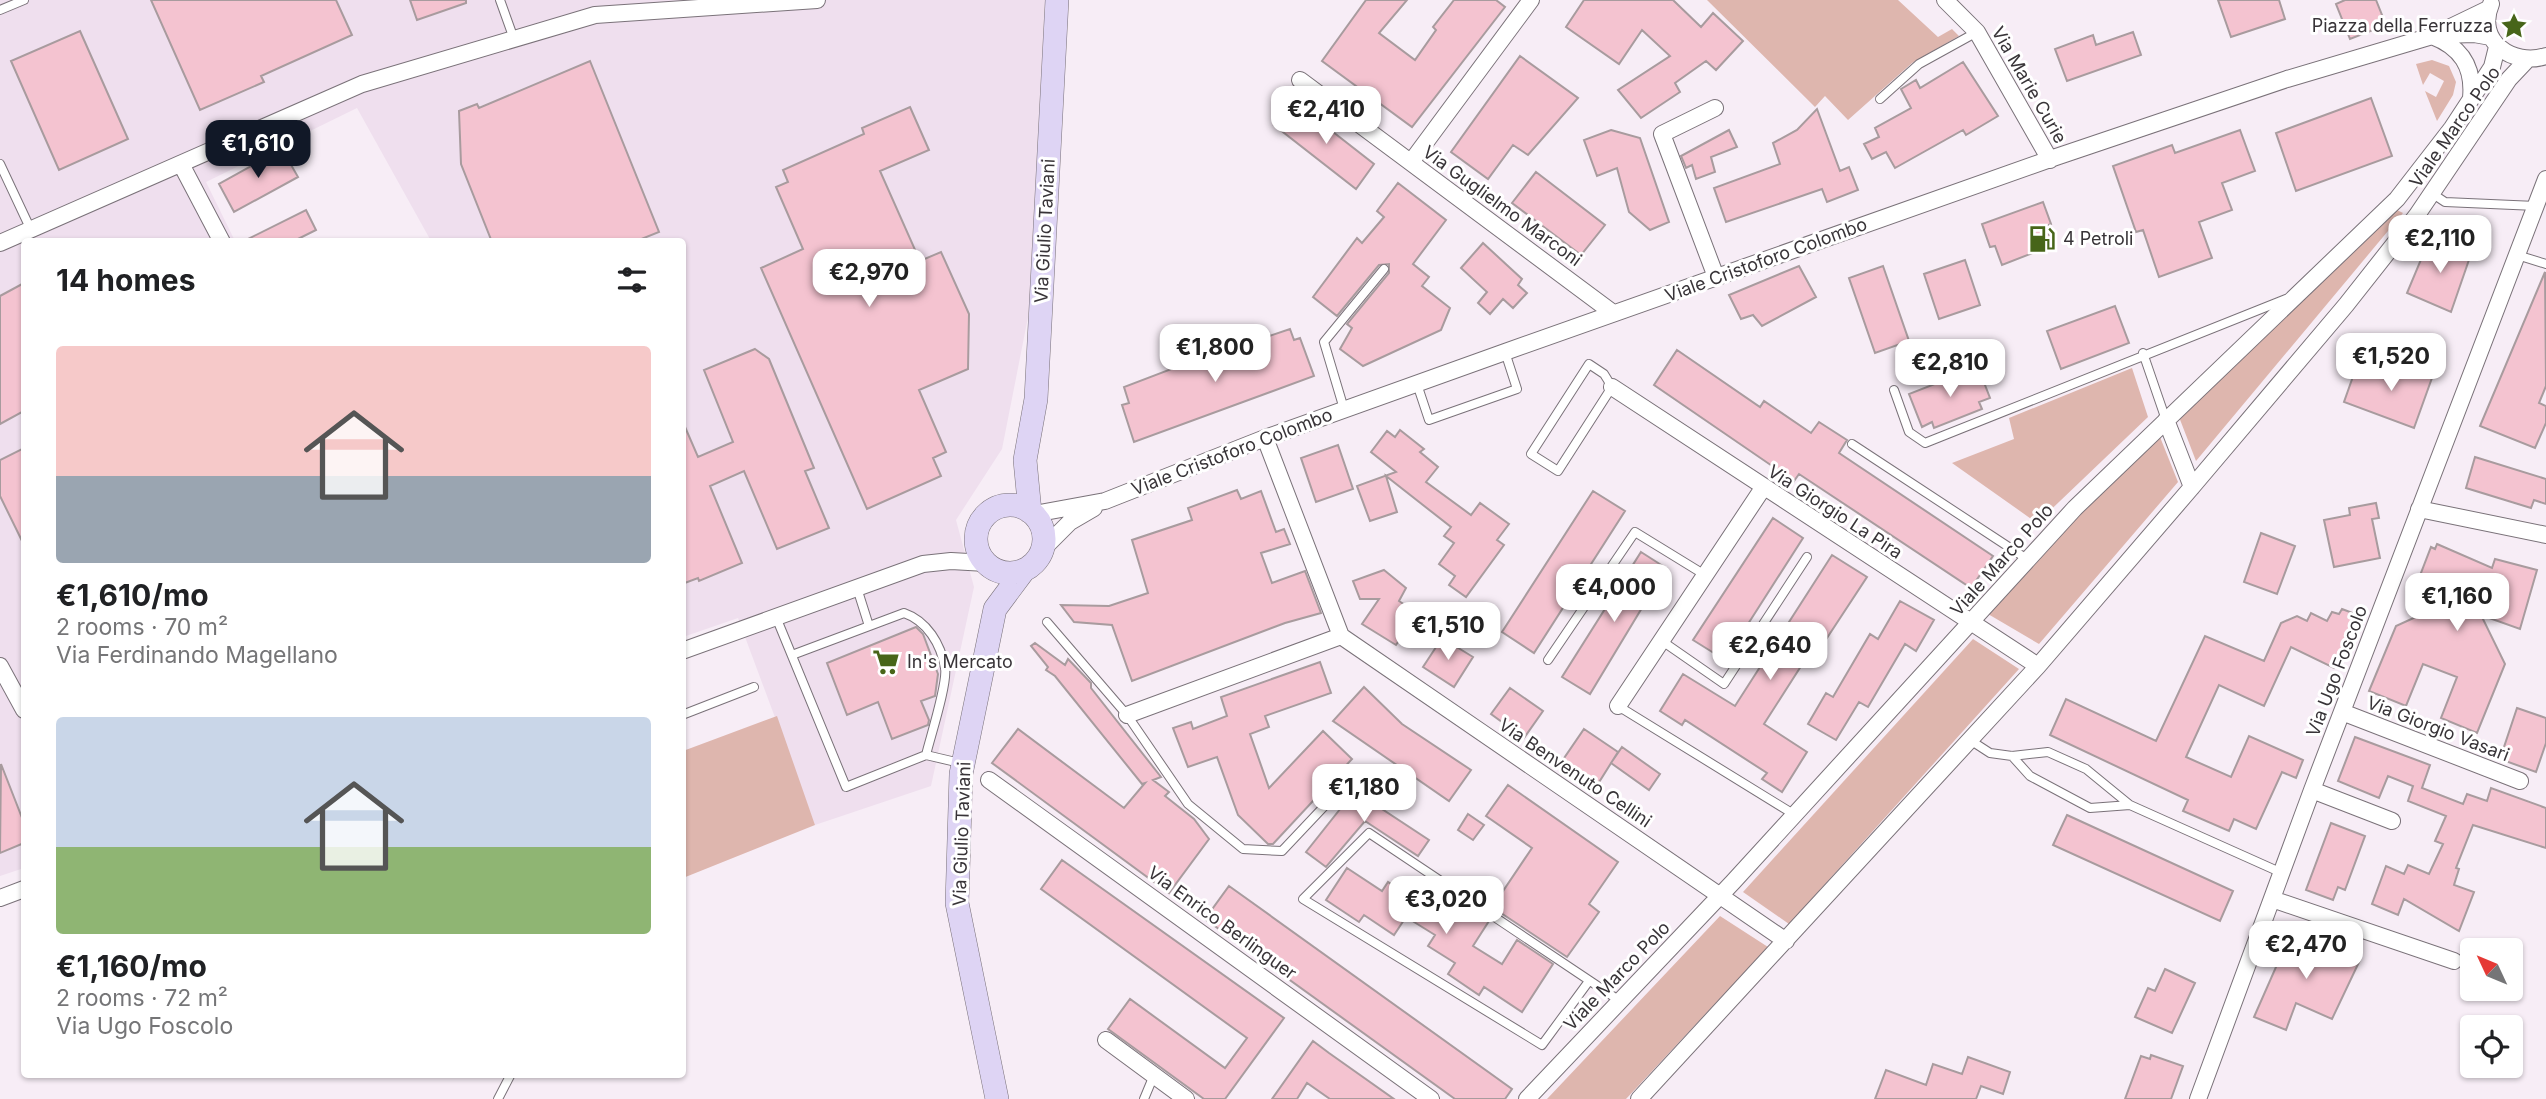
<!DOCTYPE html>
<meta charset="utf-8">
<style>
:root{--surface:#fff;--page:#f2f2f2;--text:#202124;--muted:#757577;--accent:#111827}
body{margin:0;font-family:Inter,sans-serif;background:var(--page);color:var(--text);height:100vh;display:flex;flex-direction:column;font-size:26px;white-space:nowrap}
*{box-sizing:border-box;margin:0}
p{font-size:23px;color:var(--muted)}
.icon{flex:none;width:38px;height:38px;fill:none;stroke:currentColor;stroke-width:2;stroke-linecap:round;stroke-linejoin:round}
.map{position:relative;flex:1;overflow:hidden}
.drawer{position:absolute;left:21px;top:238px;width:665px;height:840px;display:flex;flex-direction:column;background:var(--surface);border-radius:7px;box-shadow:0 2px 5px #0004}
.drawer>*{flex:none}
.needle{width:46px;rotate:314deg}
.controls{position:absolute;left:2460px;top:938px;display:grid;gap:14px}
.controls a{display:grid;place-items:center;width:63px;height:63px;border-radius:7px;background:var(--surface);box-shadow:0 2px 5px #0004;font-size:35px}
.price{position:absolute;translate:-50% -60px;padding:0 16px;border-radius:14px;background:#fff;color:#222;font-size:23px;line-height:46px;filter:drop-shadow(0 2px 4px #0008)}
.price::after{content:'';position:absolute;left:50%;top:42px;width:21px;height:16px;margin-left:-10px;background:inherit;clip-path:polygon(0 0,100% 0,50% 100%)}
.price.on{background:var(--accent);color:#fff}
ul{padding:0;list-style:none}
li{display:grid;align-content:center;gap:14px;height:371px;padding:0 35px}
li span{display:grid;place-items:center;height:217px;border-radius:7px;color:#555}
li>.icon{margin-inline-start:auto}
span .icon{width:126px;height:126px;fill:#fffc;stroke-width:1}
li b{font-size:30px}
h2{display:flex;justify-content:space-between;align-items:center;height:84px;padding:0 35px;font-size:30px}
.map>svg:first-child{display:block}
</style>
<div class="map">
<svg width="2546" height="1099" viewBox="0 0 2546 1099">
<rect width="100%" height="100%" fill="#f7edf6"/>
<path fill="#efdfee" d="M0,0h1045l-14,302 -29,147 -46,71 18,67 -43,199 -116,39 -77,-207 -55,19 -1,-395 -251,-1 -74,-133 -151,74 29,59 -211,1v626l-24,8z"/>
<path fill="#deb6ae" d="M1707,0h191l40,37 14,-8 7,7 -47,27 -64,57 -23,-24 -10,11z
M2432,60l17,6 7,16 -3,13 -16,26 -12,-30 11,6 8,-16 -14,-8 -7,12 -7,-21z
M2395,209l8,4 -207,248 -17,-44z
M2132,368l16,49 -111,106 -85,-60 62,-24 -5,-21z
M2160,437l18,45 -139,162 -51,-30 65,-73z
M1973,639l46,30 -230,255 -46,-32z
M777,716l38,109 -132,53v-127z
M1720,916l48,31 -142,152h-79z"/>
<path fill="#f4c3d0" stroke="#a89b9e" stroke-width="2" d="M151,0h185l16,35 -91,41 3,6 -64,28z
M410,0h56v3l-49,17z
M1366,0h41l-28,33 36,27 21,-30 -3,-3 21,-27h42l9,7 -93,120 -90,-66z
M1584,0h89l28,27 12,-14 30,28 -27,29 -10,-9 -31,22 5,9 -39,26 -23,-28 52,-34 -28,-26 -23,34 -53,-37z
M2218,0h61l6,19 -54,18z
M2345,0h31l10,25 -36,14 -14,-35z
M80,31l48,108 -69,31 -48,-109z
M2133,32l8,23 -74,26 -12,-32 38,-14 3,10z
M1520,56l58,42 -50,57 -15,-10 -25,34 -37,-27z
M590,61l69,171 -25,10h-142l-31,-78 -2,-53 18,-7 2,4z
M1963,62l35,54 -32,19 -3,-5 -68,38 -9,-16 -14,7 -8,-15 15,-7 -4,-9 36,-20 -10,-19 15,-9 4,8z
M2371,98l21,58 -96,35 -20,-58z
M910,107l19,43 -49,21 40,90 21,-9 28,62 -1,55 -49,21 27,62 -13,6 8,18 -74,33 -106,-241 42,-19 -27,-62 12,-5 -5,-12 81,-36 -2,-6z
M1301,107l73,57 -18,25 -82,-64 11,-14 8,6z
M1817,109l23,62 9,-4 9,23 -31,12 -5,-13 -96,33 -12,-34 66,-24 -7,-21 24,-13z
M1611,130l29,8 29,84 -19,8 -21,-18 -12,-44 -20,8 -13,-36z
M1729,130l8,17 -26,10 4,15 -19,7 -4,-14 -6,3 -5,-12z
M2240,130l15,41 -33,12 10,27 -33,12 13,36 -53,19 -16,-47 -7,2 -23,-66 59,-21 3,8z
M282,149l16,28 -64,35 -15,-28z
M1536,172l69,53 -24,30 -69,-52z
M1398,183l48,37 -33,44 16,13 -7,9 28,22 -9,22 -78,36 -23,-17 12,-21 -5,-4 42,-51v-9l-10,1 -42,51 -24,-19 44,-59 5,5 22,-26 -7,-6z
M2043,202l8,22 -5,2 7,19 -51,20 -7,-19 -5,1 -8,-23z
M306,210l10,20 -24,12h-50z
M2430,238l41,16 -20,58 -44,-19z
M1483,243l39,36 -4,6 9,8 -14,15 -10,-9 -13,15 -12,-11 9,-11 -26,-24z
M1965,260l15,45 -41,14 -15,-45z
M1799,266l17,31 -54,29 -9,-11 -12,4 -12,-24z
M1883,266l26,75 -34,12 -26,-75z
M2545,272l1,114 -7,17 7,3v17l-11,25 -55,-22z
M24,283v128l-24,13v-128z
M2115,306l14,37 -68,26 -14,-38z
M1290,329l4,11 6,-2 14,38 -180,66 -12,-37 7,-2 -5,-16 118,-45 1,3z
M755,349l14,10 45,109 -9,3 24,57 -52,21 -33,-78 -34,15 32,77 -43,18 -1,-3 -16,6v-164l16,37 35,-15 -29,-72z
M1677,350l83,57 4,-6 47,32 8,-11 28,18 -8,13 154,103 -22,32 -172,-114 -5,7 -140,-96z
M2395,361l38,14 -19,53 -70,-26 12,-34 32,12z
M1978,367l12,31 -11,4 3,7 -48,19 -2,-6 -10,5 -13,-33z
M1400,430l24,19 -4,3 18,15 -12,15 45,33 9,-12 29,21 -12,16 7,5 -38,52 -17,-12 6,-9 -16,-12 15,-21 -10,-7 7,-9 -65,-51 11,36 -27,9 -13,-35 39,-14 -25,-20 16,-21 8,6z
M1338,445l15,44 -37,13 -15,-44z
M24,448v97l-24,-49v-36z
M2475,457l71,22v25l-12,-4 -3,8 -65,-20z
M1237,490l4,9 20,-8 15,41 8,-3 6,15 -29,9 11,30 33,-12 16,42 -36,10 -153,58 -20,-56 -38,-3 -13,-17 48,1 39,-13 -16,-53 60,-20 -4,-12z
M1593,491l32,20 -91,142 -32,-21z
M2376,503l3,15 -7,1 8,39 -46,9 -10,-47 26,-5 -1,-7z
M1773,518l30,20 -78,122 -32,-20z
M2261,533l34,13 -18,48 -33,-12z
M2437,544l55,24 3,-9 42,11 -17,59 -39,-14 24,49 -28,69 -36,-15 16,-41 -34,-13 -17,42 -37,-15 27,-65 57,-26 -37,-14 15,-39 4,2z
M1641,552l25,16 -76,126 -28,-17z
M1832,555l35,22 -42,64 -6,-3 -55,86 43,28 -25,40 -20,-13 5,-6 -82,-53 -3,5 -22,-14 23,-37 52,32z
M1384,570l22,18 -7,13 18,12 -21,32 -34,-21 17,-25h-19l-7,-18z
M1900,601l34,19 -18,31 -11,-7 -37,63 -9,-5 -23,38 -28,-16 18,-31 7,4 37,-63 8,5z
M2342,609l16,6 -24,53 -43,-21 -27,59 -45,-21 -33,72 45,20 18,-41 54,24 -7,18 -14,-6 -26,57 -22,-10 -5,12 -46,-20 5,-11 -138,-65 16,-36 90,42 49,-105 59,25 17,-38 16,-7 10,5 4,-8 16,8 5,-9 7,2z
M916,627l7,7 15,40 -3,22 -14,5 8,19 -1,5 -36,14 -14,-37 -31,13 -20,-52z
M1442,638l31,19 -19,30 -31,-20z
M1035,643l30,22 3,-6 23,24v5l70,89 -8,3 16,12 -4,4 29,23 15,20 -40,54 -177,-130 26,-34 106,79 21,-25 -3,1 -87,-108 -9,-6 2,-3 -17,-21z
M1320,662l11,31 -66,23 4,11 -19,7 19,54 54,-57 29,28 -79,85h-5l-30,-29 -21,-58 -29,10 -15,-39 18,-6 2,7 34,-13 -6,-19z
M1364,687l38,37 69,46 -22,31 -116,-80z
M1510,688l33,23 -19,27 -33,-24z
M2517,708l29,10v25l-10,29 -36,-13z
M1584,729l34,23 -22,35 -36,-23z
M2355,737l75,28 -8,23 41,16 4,-10 20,7 4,-13 55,20v40l-73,-23 -17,43 3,1 -5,16 20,7 -15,39 -55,-32 -6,16 -26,-11 14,-38 18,8 4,-9 21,9 14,-30 -8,-3 11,-25 -38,-15 5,-15 -25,-10 -9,22 -41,-17z
M1622,747l38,27 -11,16 -38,-27z
M1,764l23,59v20l-24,10z
M1368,774l22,21 -11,12 50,33 -11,16 -53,-35 -39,46 -20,-15z
M1508,785l110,77 -29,42 10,8 -32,45 -96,-64 10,-13 20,14 31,-46 -46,-32z
M1468,814l16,11 -11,15 -15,-10z
M2067,815l166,76 -13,30 -167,-76z
M2331,823l34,13 -20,54 -7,-3 -5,13 -27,-10z
M1062,860l222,158 -59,81h-21l-96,-70 22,-30 95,69 22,-30 -206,-149z
M1347,868l35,23 6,-9 25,17 10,-16 38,25 3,-4 25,17 -16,25 29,18 15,-24 36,24 -31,48 -38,-25 -5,8 -31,-21 7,-11 -27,-17 7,-11 -29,-18 -12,18 -30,-20 -5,7 -33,-22z
M1229,886l283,203 -7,10h-50l-250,-180z
M2291,933l69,27 -28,59 -36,-16 -10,27 -32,-13z
M2165,969l30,14 -23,50 -37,-16 13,-29 7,3z
M1313,1041l16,12 65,46h-64l-23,-16 -10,16h-25z
M2151,1055l32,11 -12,33h-46l16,-43 9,3z
M1968,1057l42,15 -7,22 -22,-8 -5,13h-101l11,-29 40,15 7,-21 29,10z"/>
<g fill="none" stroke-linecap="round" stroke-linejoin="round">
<defs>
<path id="lane" d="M500,0l14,39
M0,10l24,-10
M1880,99l39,-35 58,-32
M0,164l31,66
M2433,194l12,8 91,4
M2517,255l29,9
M2143,353l23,67
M1589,364l15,10 8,13 -54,84 -27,-17z
M1417,384l12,36 88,-31 -12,-37
M1894,390l15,42 16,11 361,-144
M1344,409l-20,-67 60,-73
M1852,444l175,115
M857,588l12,38
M776,617l70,170 80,-32c4,-17 22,-72 19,-87 -4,-24 -18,-47 -41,-55l-112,42
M1047,622l80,93 61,89 55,45 39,2 51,-54
M1662,641l62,43 83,-127
M1548,660l87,-128 70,43
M1618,706l177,109
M682,715l72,-28
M1970,740l20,13 22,3 36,-4 38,17 44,36 152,68
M926,755l34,8
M2012,756l18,20 60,32 40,-3
M1589,981l-47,64 -239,-146 66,-66 251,168
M498,1099l13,-25
M1144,1099l10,-24"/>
<path id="street" d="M1945,0l32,32 73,128
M2491,4c-16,37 22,63 55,52
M2442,35l32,-1 17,3
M2432,36c29,11 42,31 39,62
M1300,80l313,233
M1715,108l-53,26 54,143
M1411,162l120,-162
M181,164l41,78
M0,243l362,-159 233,-69 222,-15
M1612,387l426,279
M2166,420l26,67
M1265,438l76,198 445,305
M2419,509l127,26
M1034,514l71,-13 160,-63 240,-86 551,-195 231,-78 145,-43 56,-27
M1042,550l28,-28 24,-14
M682,651l241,-87 28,-3 35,2
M0,666l24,44
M1618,706l145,-218
M2342,712l178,69
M1127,715l214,-79
M989,780l442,319
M2312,790l80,31
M0,898l24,-9
M2272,899l182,62
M1106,1040l80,59
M1527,1099l206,-217 342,-374 322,-309 55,-71 40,-61 5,-20
M1639,1099l399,-433 154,-179 154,-182 71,-90 92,-136 18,-19
M2198,1099l114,-309 234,-611"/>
<path id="secondary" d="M976 539a34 34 0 1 1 68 0a34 34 0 1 1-68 0Z
M1030,512l-5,-52 11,-61 21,-399
M997,1099l-40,-196 4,-129 34,-165 29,-39"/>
</defs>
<use href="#lane" stroke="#7a7279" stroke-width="10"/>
<use href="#street" stroke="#7a7279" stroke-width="18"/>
<use href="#secondary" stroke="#7a7279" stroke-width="24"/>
<use href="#lane" stroke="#fff" stroke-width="8"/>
<use href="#street" stroke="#fff" stroke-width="16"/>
<use href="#secondary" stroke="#ded4f4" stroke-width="23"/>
</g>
<defs>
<symbol id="sight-bare" viewBox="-9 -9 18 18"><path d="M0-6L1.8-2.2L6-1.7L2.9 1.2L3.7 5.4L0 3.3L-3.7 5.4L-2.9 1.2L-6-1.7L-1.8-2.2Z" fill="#476519" stroke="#fff" stroke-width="2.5" paint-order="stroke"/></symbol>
<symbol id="fuel-bare" viewBox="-9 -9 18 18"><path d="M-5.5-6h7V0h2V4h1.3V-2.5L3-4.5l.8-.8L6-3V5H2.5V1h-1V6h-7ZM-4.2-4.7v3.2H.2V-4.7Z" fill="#476519" stroke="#fff" stroke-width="2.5" paint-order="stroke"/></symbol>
<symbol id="supermarket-bare" viewBox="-9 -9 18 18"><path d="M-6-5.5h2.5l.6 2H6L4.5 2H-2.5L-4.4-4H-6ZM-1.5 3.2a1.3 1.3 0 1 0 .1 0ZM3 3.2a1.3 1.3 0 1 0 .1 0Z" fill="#476519" stroke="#fff" stroke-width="2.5" paint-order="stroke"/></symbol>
</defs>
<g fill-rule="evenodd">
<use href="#sight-bare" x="2495" y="7" width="38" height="38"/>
<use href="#fuel-bare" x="2023" y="220" width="38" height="38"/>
<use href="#supermarket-bare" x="867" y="643" width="38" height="38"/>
</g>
<g text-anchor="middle" stroke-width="6" stroke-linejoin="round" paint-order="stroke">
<g font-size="18" fill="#383438" stroke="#fff" text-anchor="start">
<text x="2493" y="32" text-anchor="end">Piazza della Ferruzza</text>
<text x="2063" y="245">4 Petroli</text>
<text x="907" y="668">In's Mercato</text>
</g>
<g font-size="18" fill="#383438" stroke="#fff">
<text transform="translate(2029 85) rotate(60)" y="6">Via Marie Curie</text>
<text transform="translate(2455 127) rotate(-55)" y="6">Viale Marco Polo</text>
<text transform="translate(1502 206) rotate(36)" y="6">Via Guglielmo Marconi</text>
<text transform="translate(1045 231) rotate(-87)" y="6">Via Giulio Taviani</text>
<text transform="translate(1766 260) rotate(-20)" y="6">Viale Cristoforo Colombo</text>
<text transform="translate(1232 452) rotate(-21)" y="6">Viale Cristoforo Colombo</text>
<text transform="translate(1835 512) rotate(33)" y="6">Via Giorgio La Pira</text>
<text transform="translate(2002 560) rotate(-48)" y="6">Viale Marco Polo</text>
<text transform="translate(2337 671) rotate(-69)" y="6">Via Ugo Foscolo</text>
<text transform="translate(2438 729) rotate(21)" y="6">Via Giorgio Vasari</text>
<text transform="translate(1575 773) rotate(34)" y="6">Via Benvenuto Cellini</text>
<text transform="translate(962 834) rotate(-88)" y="6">Via Giulio Taviani</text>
<text transform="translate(1222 923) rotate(36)" y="6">Via Enrico Berlinguer</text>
<text transform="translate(1617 976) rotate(-46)" y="6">Viale Marco Polo</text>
</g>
</g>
</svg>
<div class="controls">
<a><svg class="needle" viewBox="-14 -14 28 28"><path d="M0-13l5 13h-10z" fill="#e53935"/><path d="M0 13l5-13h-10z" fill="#757577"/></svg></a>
<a><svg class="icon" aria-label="locate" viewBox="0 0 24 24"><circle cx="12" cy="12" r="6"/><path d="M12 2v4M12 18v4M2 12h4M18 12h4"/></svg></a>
</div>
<b class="price" style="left:1326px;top:146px">€2,410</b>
<b class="price on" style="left:258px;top:180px">€1,610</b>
<b class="price" style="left:2440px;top:275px">€2,110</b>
<b class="price" style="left:869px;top:309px">€2,970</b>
<b class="price" style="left:1215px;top:384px">€1,800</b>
<b class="price" style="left:2391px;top:393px">€1,520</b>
<b class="price" style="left:1950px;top:399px">€2,810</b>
<b class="price" style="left:1614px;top:624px">€4,000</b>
<b class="price" style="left:2457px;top:633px">€1,160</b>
<b class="price" style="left:1448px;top:662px">€1,510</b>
<b class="price" style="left:1770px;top:682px">€2,640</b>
<b class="price" style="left:1364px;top:824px">€1,180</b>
<b class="price" style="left:1446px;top:936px">€3,020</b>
<b class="price" style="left:2306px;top:981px">€2,470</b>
<section class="drawer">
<h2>14 homes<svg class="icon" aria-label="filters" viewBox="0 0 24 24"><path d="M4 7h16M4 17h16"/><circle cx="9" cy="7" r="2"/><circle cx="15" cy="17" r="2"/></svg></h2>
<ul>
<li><span style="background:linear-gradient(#f6c9c9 60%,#9aa5b1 0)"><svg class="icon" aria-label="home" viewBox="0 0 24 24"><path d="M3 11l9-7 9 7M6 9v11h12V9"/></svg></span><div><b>€1,610/mo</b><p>2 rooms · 70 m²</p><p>Via Ferdinando Magellano</p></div></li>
<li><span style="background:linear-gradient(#c9d6e8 60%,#8fb573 0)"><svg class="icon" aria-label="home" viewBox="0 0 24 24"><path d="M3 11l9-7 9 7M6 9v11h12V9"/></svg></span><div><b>€1,160/mo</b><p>2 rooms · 72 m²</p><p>Via Ugo Foscolo</p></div></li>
</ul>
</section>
</div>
